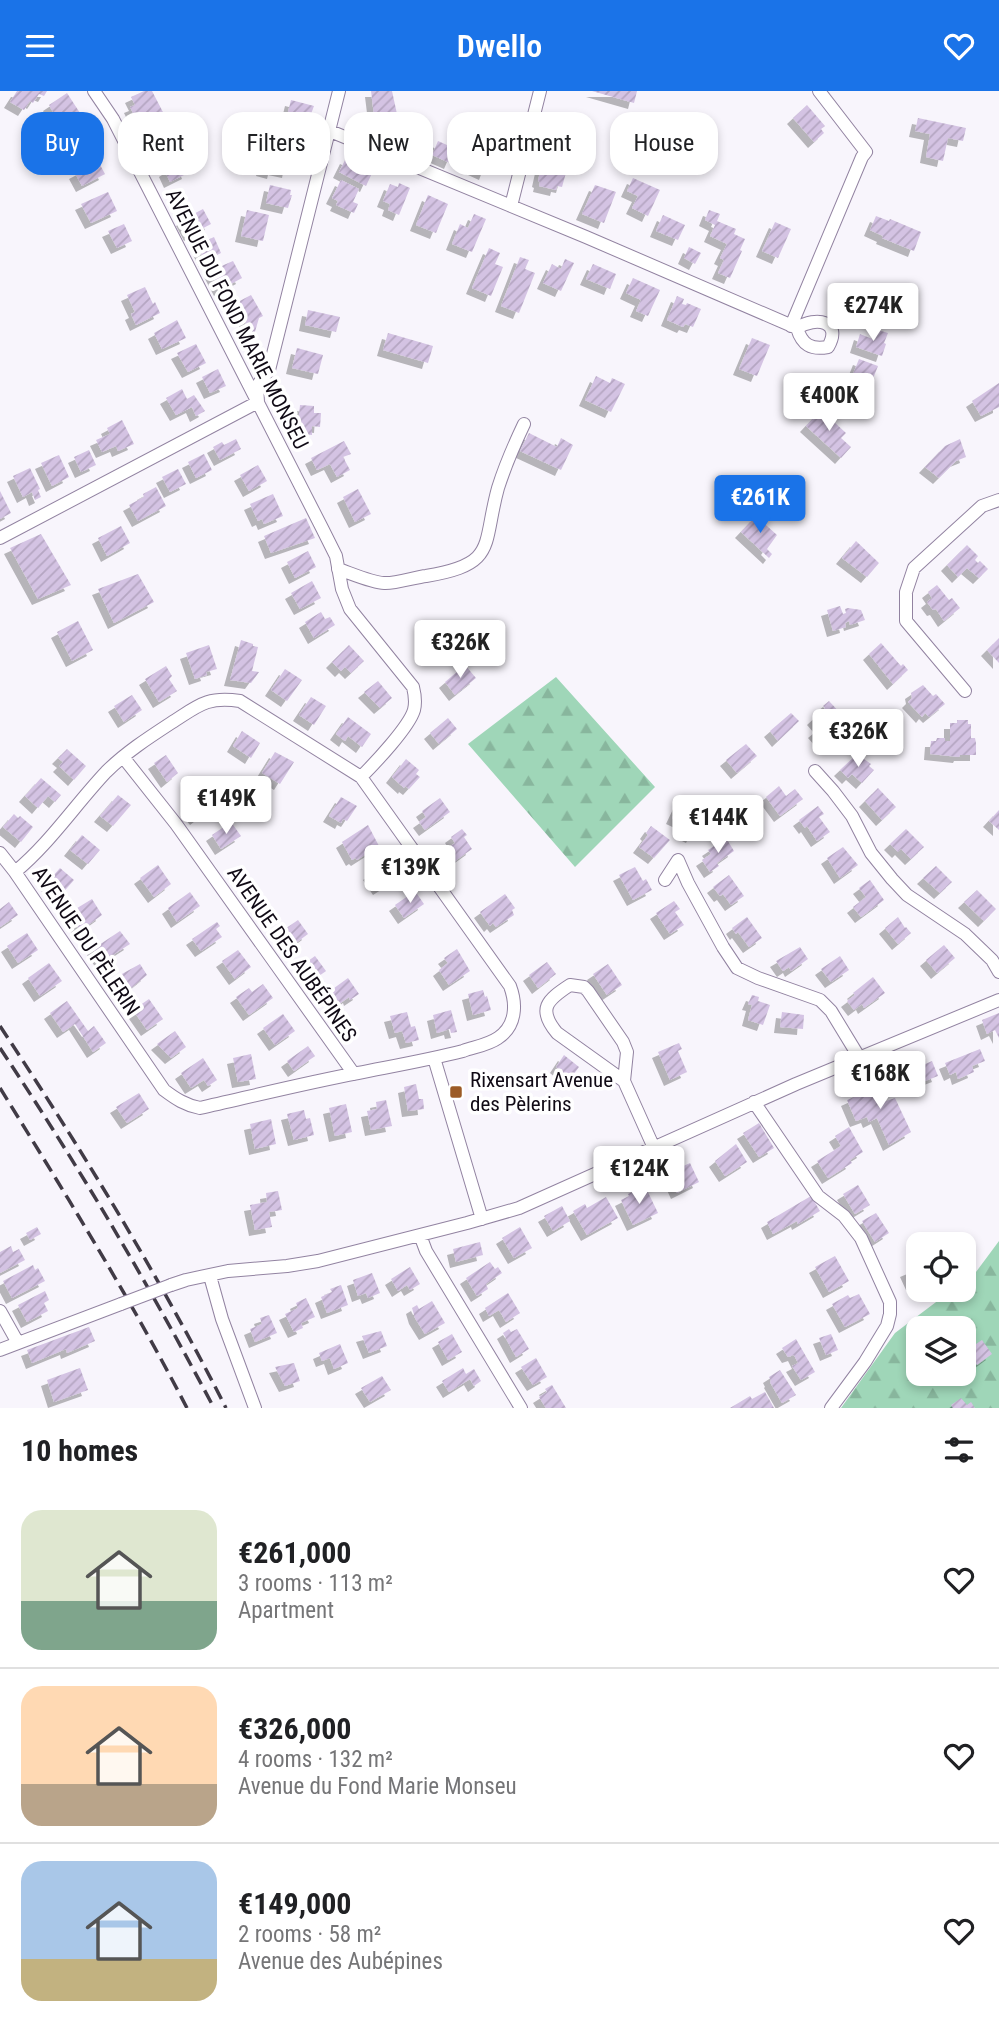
<!DOCTYPE html>
<meta charset="utf-8">
<style>
:root{--surface:#fff;--page:#f2f2f2;--text:#202124;--muted:#757577;--line:#e0e0e0;--accent:#1a73e8}
body{margin:0;font-family:"Roboto Condensed",sans-serif;background:var(--page);color:var(--text);height:100vh;display:flex;flex-direction:column;font-size:26px;white-space:nowrap}
*{box-sizing:border-box;margin:0}
p{font-size:23px;color:var(--muted)}
.icon{flex:none;width:38px;height:38px;fill:none;stroke:currentColor;stroke-width:2;stroke-linecap:round;stroke-linejoin:round}
.map{position:relative;height:1317px;overflow:hidden}
.sheet{display:flex;flex-direction:column;background:var(--surface);flex:1}
.sheet>*{flex:none}
.top-card{position:absolute;left:21px;top:21px;width:957px;height:63px;display:flex;gap:14px}
.tools{position:absolute;left:906px;top:1141px;display:grid;gap:14px}
.tools a{display:grid;place-items:center;width:70px;height:70px;border-radius:14px;background:var(--surface);box-shadow:0 4px 10px #0003;font-size:35px}
.price{position:absolute;translate:-50% -60px;padding:0 16px;border-radius:7px;background:#fff;color:#222;font-size:23px;line-height:46px;filter:drop-shadow(0 2px 4px #0008)}
.price::after{content:'';position:absolute;left:50%;top:42px;width:21px;height:16px;margin-left:-10px;background:inherit;clip-path:polygon(0 0,100% 0,50% 100%)}
.price.selected{background:var(--accent);color:#fff}
ul{padding:0;list-style:none}
li{display:flex;align-items:center;gap:21px;height:175px;padding:0 21px}
li+li{border-top:2px solid var(--line)}
li span{display:grid;place-items:center;flex:none;width:196px;height:140px;border-radius:21px;color:#555}
li>.icon{margin-inline-start:auto}
span .icon{width:84px;height:84px;fill:#fffc;stroke-width:1}
li b{font-size:30px}
h2{display:flex;justify-content:space-between;align-items:center;height:84px;padding:0 21px;font-size:30px}
.tag{padding:0 24px;border-radius:21px;background:var(--surface);box-shadow:0 4px 10px #0003;font-size:24px;line-height:63px}
.tag.selected{background:var(--accent);color:#fff}
header{display:flex;justify-content:space-between;align-items:center;height:91px;padding:0 21px;background:var(--accent);color:#fff;font-size:32px;font-weight:600}
.map>svg:first-child{display:block}
</style>
<header><svg class="icon" aria-label="menu" viewBox="0 0 24 24"><path d="M4 6h16M4 12h16M4 18h16"/></svg>Dwello<svg class="icon" aria-label="heart" viewBox="0 0 24 24"><path d="M12 20l-8-8c-3-5 5-10 8-4 3-6 11-1 8 4z"/></svg></header>
<div class="map">
<svg width="999" height="1317" viewBox="0 0 999 1317">
<defs>
<pattern id="forest-firs" width="22" height="20" patternUnits="userSpaceOnUse" patternTransform="scale(1.75)"><rect width="22" height="20" fill="#9fd6b8"/><path d="M5 1l3.5 6h-7zM16 11l3.5 6h-7z" fill="#88b69d"/></pattern>
<pattern id="building-hatch" width="6" height="6" patternUnits="userSpaceOnUse" patternTransform="scale(1.75)"><rect width="6" height="6" fill="#d4c3e3"/><path d="M-1 1l2-2M0 6l6-6M5 7l2-2" fill="none" stroke="#b5a6c2"/></pattern>
<filter id="shadow"><feDropShadow dx="-6" dy="6" stdDeviation="0" flood-color="#0004"/></filter>
</defs>
<rect width="100%" height="100%" fill="#f8f5fc"/>
<path fill="url(#forest-firs)" fill-rule="evenodd" d="M556,586l99,110 -80,80 -107,-123z
M999,1150v167h-158l54,-75 57,-43h12v-9l12,-9zM919,1237h45v46h-45z"/>
<path fill="url(#building-hatch)" filter="url(#shadow)" d="M17,0h30l-3,5 -5,-2 -6,9 -3,-2 -6,9 -14,-8z
M144,0h8l13,25 -24,13 -11,-22 5,-2 -4,-8z
M371,0h21l5,23 -8,2 1,4 -15,3z
M592,0h45l-3,12z
M67,2l13,20 -18,12 -1,-2 -3,3 -8,-12 3,-2 -4,-7z
M291,9l23,6 -6,16 -11,-3 1,-4 -10,-3z
M807,14l18,21 -4,3 3,4 -10,9 -21,-24z
M918,27l48,10 -3,13 -15,-3 -5,23 -17,-4 4,-23 -15,-3z
M86,32l6,11 -25,14 -6,-11z
M495,33l15,3 -4,18 -21,-5 3,-14 7,1z
M173,34l8,18 -20,10 -9,-17z
M287,39l20,5 -3,13h-3l-2,8 -3,-1 -2,8 -4,-1 -2,10 -14,-3 -1,4 -11,-3 3,-10 10,2 1,-3 7,2 2,-10h-3z
M438,50l18,8 -6,14 -18,-8z
M199,56l6,11 -19,10 2,5 -18,9 -5,-11 3,-2 -2,-5z
M470,58l21,9 -6,16 -22,-10z
M346,67l27,13 -7,15 -27,-14z
M98,70l7,13 -23,12 -7,-13z
M542,72l25,6 -5,18 -5,-1 -1,4 -17,-4 1,-4 -2,-1z
M633,87l27,12 -12,26 -16,-8 6,-12 -11,-5z
M341,89l18,9 -6,13 5,2 -4,9 -18,-8 2,-4 -6,-3z
M399,92l11,5 -11,27 -11,-5 2,-6 -7,-3 7,-17 8,3z
M270,94l21,5 -1,5h2l-4,13 -22,-5z
M595,94l21,7 -12,31 -22,-9z
M108,101l9,19 -26,12 -10,-19z
M428,104l20,9 -12,29 -20,-8z
M203,118l8,15 -21,11 -8,-15z
M247,119l22,5 -6,26 -22,-5z
M709,119l11,4 -3,7 19,8 -2,5 11,5 -5,11 2,1 -12,27 -12,-5 6,-13 -4,-2 7,-14 -17,-8 5,-11 -10,-5z
M474,123l12,5 -14,33 -20,-8 8,-20 8,4z
M663,124l22,10 -7,15 -22,-9z
M876,125l13,5 1,-2 31,13 -7,19 -32,-13 1,-2 -13,-6z
M775,131l16,7 -13,29 -16,-7z
M124,133l8,17 -15,7 -9,-17z
M214,146l7,16 -16,8 -8,-16z
M689,156l12,6 -6,11 -11,-6z
M489,157l11,5 -5,11 8,3 -12,29 -19,-8z
M520,166l9,3 -4,9 10,4 -16,40 -18,-7z
M565,168l9,4 -13,28 -18,-8 9,-19 9,5z
M233,170l9,17 -22,12 -10,-19z
M593,173l23,10 -6,15 -24,-10z
M633,187l27,12 -12,26 -12,-5 5,-11 -15,-7z
M145,196l8,17 2,-2 5,11 -24,12 -5,-11 4,-2 -8,-17z
M251,204l12,21 -4,2 -5,17 -11,-4 3,-9 -10,-19z
M677,205l7,3 -2,5 4,1 1,-2 14,6 -8,18 -8,-3 -2,3 -16,-7z
M308,219l32,7 -4,15 -31,-7z
M177,229l9,18 -24,11 -8,-16z
M878,239l10,3 -4,10 2,1 -4,12 -26,-9 4,-13 15,6z
M388,242l45,13 -5,17 -45,-13z
M752,247l18,7 -13,31 -18,-7z
M196,253l10,19 -18,9 -11,-19z
M297,257l26,7 -5,19 -26,-6z
M859,268l19,7 -8,20 -19,-7z
M218,278l8,17 -16,7 -8,-16z
M596,285l14,7 2,-5 13,6 -14,28 -26,-12z
M999,292v24l-18,9 -9,-15z
M182,298l5,10 7,-4 11,16 -9,5 -4,-9 -16,8 -10,-17z
M300,314l14,1v7h7l-1,14 -8,-1v9l-15,-1z
M821,319l25,23 -5,5 10,9 -10,11 -35,-32z
M122,329l12,24 -16,7 -2,-5 -14,6 -6,-12 14,-6 -3,-6z
M529,342l28,14 4,-9 12,7 -12,25 -41,-19z
M236,348l5,10 -21,11 -7,-13 9,-5 2,3z
M960,348l6,18 -10,4 -17,17 -14,-11 20,-21z
M344,350l7,13 -8,3 7,13 -13,7 -7,-13 -13,6 -6,-12z
M89,359l7,15 -15,7 -7,-15z
M204,363l8,16 -16,8 -8,-16z
M59,364l10,22 -17,9 -11,-23z
M258,374l9,16 -18,10 -9,-16z
M30,377l10,21 -2,1 3,7 -6,3 -3,-8 -9,5 -10,-21z
M178,378l8,15 -16,8 -8,-15z
M156,396l10,19 -28,15 -9,-16 15,-8 -1,-3z
M358,398l13,25 -16,8 -12,-25z
M0,400l11,22 -11,6z
M273,403l10,22 -19,8 -2,-5 -4,2 -8,-17z
M756,425l21,19 -10,14 5,5 -3,4 -28,-26z
M306,427l9,20 -44,15 -7,-17z
M121,435l9,17 -23,13 -9,-18z
M41,443l30,51 -33,14 -28,-51z
M856,450l23,22 -12,14 -25,-19z
M967,454l11,11 -3,4 3,3 2,-2 8,8 -9,9 -12,-10 -9,9 -11,-12z
M308,460l8,16 -21,11 -8,-16z
M138,483l16,28 -40,21 -16,-34z
M312,490l9,17 -21,11 -9,-16z
M937,494l12,15 3,-2 8,10 -16,13 -8,-12 -3,1 -6,-8 5,-4 -4,-6z
M840,515l3,8 3,-1 -1,-4 3,-1 13,2 4,10 -15,5 -1,-4 -4,2 1,4 -13,4 -6,-21z
M321,521l4,7 5,-2 5,8 -21,13 -9,-16z
M78,530l15,29 -21,11 -15,-29z
M999,547v25l-12,-13z
M241,549l12,4v2l5,1 -6,24 7,1 -8,11 -21,-3z
M881,552l20,23 2,-2 5,6 -15,14 -24,-30z
M209,554l8,24 -11,3 1,3 -12,4 -9,-26z
M349,554l15,16 -13,12 -6,-6 -4,4 -9,-9z
M465,574l11,13 -21,17 -10,-13z
M166,575l6,10 -3,3 8,12 -18,11 -14,-23z
M285,578l17,11 -15,21 -16,-11z
M378,590l14,17 -12,10 -16,-16z
M923,594l10,11 3,-2 9,10 -16,13 -4,-4 -3,4 -14,-15 4,-4 -1,-5z
M132,604l10,15 -18,12 -10,-16z
M311,606l15,9 -12,19 -15,-10z
M829,610l13,14 -5,5 4,4 -20,16 -7,-8 6,-5 -7,-8 12,-11 -2,-2z
M791,622l8,8 -21,20 -8,-10z
M348,626l23,17 -9,13 -14,-11 -3,5 -9,-7z
M448,627l9,11 -18,15 -9,-11z
M957,629h11v4h3v14h4l1,5v12h-16l-1,2 -29,-3 1,-13h5l1,-3h8v3h5v-18h7z
M242,640l18,12 -9,15 -18,-12z
M746,653l11,12 -20,17 -11,-13z
M67,658l19,17 -12,14 -15,-14 4,-4 -5,-4z
M275,661l19,10 -14,22 -18,-11z
M857,663l14,10 -2,2 5,4 -12,13 -10,-9 -4,4 -8,-8z
M166,664l12,18 -11,9 -13,-19z
M406,668l13,11 -3,4 4,3 -11,12 -4,-3 -1,2 -12,-11z
M41,687l20,17 -6,7 -7,-6 -10,12 -13,-12z
M779,695l7,10 9,-7 8,10 -23,17 -14,-19z
M878,697l18,19 -14,13 -17,-19z
M211,701l7,10 -22,17 -8,-10z
M118,704l13,10 -18,21 -13,-10z
M341,706l16,9 -10,15 -4,-2 -2,4 -12,-7z
M440,707l10,14 -25,18 -6,-8 7,-5 -4,-6z
M681,708l23,13 -12,25 -8,-4 3,-8 -15,-7z
M818,715l6,8 -5,3 11,15 -13,9 -10,-15 -2,2 -6,-8z
M999,719v20l-10,-9z
M14,723l4,4 2,-2 13,11 -12,15 -18,-15z
M231,731l10,14 -20,13 -9,-14z
M368,734l11,21 -22,14 -2,-2 -3,2 -10,-18z
M651,735l19,14 -16,18 -15,-11 9,-12 -2,-2z
M462,738l5,6 -3,2 8,12 -21,15 -9,-12 13,-9 -4,-6z
M906,738l18,18 -13,12 -10,-10 -3,3 -8,-8z
M82,744l18,15 -12,14 -18,-14z
M726,747l8,13 -17,12 2,3 -9,6 -8,-12 9,-6 -3,-4z
M843,756l15,18 -18,13 -13,-20z
M158,774l13,19 -17,13 -14,-19z
M382,774l11,15 -14,9 -10,-15z
M936,775l16,16 -12,11 -17,-15z
M635,776l8,14 3,-2 6,11 -19,10 -14,-25z
M60,777l14,12 -14,16 -14,-12z
M729,784l15,21 -13,9 -8,-11 -3,2 -7,-9z
M870,789l14,20 -23,17 -8,-10 13,-10 -7,-9z
M977,799l19,19 -12,12 -20,-19z
M415,800l9,13 -20,14 -9,-13z
M190,801l10,14 -23,16 -9,-14z
M505,803l10,14 -3,2 2,5 -18,12 -3,-4 -3,3 -10,-14z
M92,808l10,16 -22,16 -11,-18z
M674,810l6,8 -5,3 9,13 -14,9 -14,-21z
M9,811l9,13 -18,12v-18z
M747,826l15,21 -13,9 -11,-15 -2,2 -4,-6z
M898,826l7,11 1,-1 5,6 -13,11 -13,-16z
M298,829l10,14 -19,14 -10,-15z
M217,831l3,4 -4,3 6,8 -21,14 -9,-12z
M120,840l10,13 -28,18 -9,-13z
M27,842l11,17 -20,13 -11,-17z
M944,854l11,13 -18,15 -11,-13z
M800,856l8,12 -17,12 -2,-4 -6,4 -7,-10z
M457,858l13,22 -21,14 -10,-15 9,-7 -4,-5z
M238,859l13,17 -16,12 -13,-18z
M315,865l11,15 -14,10 -11,-15z
M840,865l9,14 -18,12 -10,-13z
M547,871l9,12 -18,14 -9,-13z
M49,872l13,18 -22,15 -12,-18z
M140,873l7,11 -23,19 -7,-11 5,-4 -2,-4z
M608,873l14,21 -15,10 -14,-21z
M873,886l12,16 -21,15 -2,-4 -8,6 -7,-9 8,-6 -2,-2z
M348,887l11,16 -9,6 -1,-3 -10,7 -9,-13z
M263,893l10,14 -24,17 -13,-18 13,-9 3,4z
M483,899l2,7 2,-1 4,14 -18,5 -5,-21z
M752,904l7,2 -1,4 12,4 -7,20 -15,-5 4,-15 -4,-1z
M149,908l14,20 -16,11 -14,-20z
M67,910l21,30 6,-5 12,17 -13,9 -18,-28 -12,8 -13,-19z
M451,919l6,22 -6,1 -1,-4 -13,4 -4,-18z
M407,921l4,15 4,-1 4,14 -13,3 -4,-12 -7,2 -5,-17z
M782,921l22,3 -1,14 -23,-2z
M999,922v25l-4,-8 -8,4 -5,-14z
M283,923l12,17 -20,14 -12,-17z
M175,940l11,16 -15,11 -14,-14z
M679,952l3,6 -4,2 9,21 -17,8 -12,-28z
M308,955l7,10 -21,15 -7,-10z
M980,958l5,12 -13,5 2,6 -16,7 -2,-7 -6,3 -5,-12z
M251,963l5,25 -18,3 -5,-24z
M564,964l15,12 -9,12 -14,-12z
M203,967l14,22 -9,6 -4,-6 -13,8 -10,-15z
M932,970l6,15 -21,8 -5,-14z
M875,984l11,26 9,-3 16,34 -22,13 -12,-27 -8,4 -2,-5 -11,4 -9,-21 20,-9 -5,-12z
M416,993l3,15h4l1,10 -16,2 -4,-24z
M139,1002l10,16 -22,14 -11,-16z
M386,1009l6,26 -21,4 -4,-19 10,-2 -1,-7z
M346,1013l6,28 -17,4 -6,-28z
M304,1019l2,9 4,-1 4,17 -20,5 -7,-26z
M271,1028l5,25 -21,5 -5,-25z
M759,1032l15,25 -15,9 -16,-24z
M849,1036l14,25 -13,8 2,3 -24,15 -11,-17 24,-15 -6,-10z
M736,1053l11,18 -22,14 -10,-15z
M690,1072l9,19 -22,11 -9,-20z
M858,1094l12,20 -15,9 -12,-20z
M645,1095l13,27 -25,12 -12,-25 8,-4 -1,-2z
M278,1100l4,19 -13,2 3,15 -17,3 -5,-25 17,-3 -1,-9z
M811,1105l9,15 -22,13 -1,-3 -24,13 -6,-12z
M606,1106l12,21 -31,17 -14,-24 12,-7 2,4z
M562,1115l8,15 -17,10 -9,-15z
M876,1122l13,20 -14,9 -13,-21z
M37,1136l4,7 -11,6 -4,-7z
M520,1136l12,21 -18,10 -12,-20z
M480,1151l3,13 -27,7 -3,-13z
M11,1155l2,6 6,-3 6,11 -25,13v-21z
M835,1165l14,25 -20,11 -14,-25z
M490,1171l5,7 3,-2 4,6 -16,11 2,5 -11,7 -11,-18z
M33,1174l2,5 3,-2 7,13 -33,17 -9,-17z
M918,1175l1,15 -7,3 -6,-13z
M410,1176l10,17 -10,6 -3,-5 -9,6 -7,-12z
M372,1182l8,20 -12,5 -2,-5 -8,3 -5,-16z
M341,1194l7,20 -21,8 -6,-16 11,-5 -2,-3z
M45,1200l4,9 -5,3 4,8 -21,11 -9,-17z
M508,1202l12,20 -14,9 -7,-12 -10,6 -4,-8z
M859,1203l11,20 -25,13 -13,-23 16,-9 2,3z
M306,1207l9,19 -14,6 2,5 -9,4 -9,-18 13,-6 -2,-5z
M432,1210l13,22 -20,11 -10,-16 -3,-10 5,-3 2,4z
M269,1224l8,18 -22,9 -5,-13 12,-5 -2,-6z
M89,1236l6,14 -28,12 -1,-4 -34,14 -5,-13z
M509,1238l2,3 6,-3 12,20 -13,8 -13,-24z
M381,1240l6,15 -18,7 -7,-17z
M452,1243l10,18 -14,8 -10,-18z
M831,1243l7,16 -12,5 -7,-17z
M796,1248l19,33 -14,8 -9,-14 6,-3 -4,-8 -6,2 -6,-9z
M982,1249l10,14 -15,11 -10,-15z
M340,1253l8,19 -14,6 -4,-11 -8,3 -3,-8z
M536,1267l11,19 -14,8 -12,-18z
M294,1272l6,18 -15,5 -10,-19z
M80,1277l8,22 -34,12 -7,-22z
M463,1277l3,6 8,-5 7,12 -7,5 -4,-7 -21,13 -7,-11z
M780,1279l16,25 -14,8 -12,-21 1,-1 -2,-4z
M382,1285l9,14 -21,12 -9,-14z
M552,1294l14,23h-20l-7,-11 8,-5 -2,-3z
M765,1301l9,16h-44l20,-12 2,3z
M961,1307l6,7 4,-3 4,6h-22l-2,-3z"/>
<g fill="none" stroke-linecap="round" stroke-linejoin="round">
<defs>
<path id="minor" d="M330,40l256,106 211,91c19,-12 46,-7 31,19 -17,3 -26,-2 -31,-19
M511,115l29,-115
M791,235l71,-169 4,-5 -47,-61
M0,447l258,-136 -1,-16 12,-16 70,-279
M338,478c12,4 35,14 46,14 10,1 32,-6 42,-7 72,-12 56,-30 72,-88 7,-22 16,-43 26,-64
M965,600l-59,-70v-29l8,-24 68,-62 17,-6
M123,666l53,67 178,250
M815,680l18,20 19,25 19,37 21,26 15,16 58,39 27,26 7,12
M0,762l15,19 149,218c12,9 21,15 36,18 53,-12 105,-25 158,-35 35,-7 70,-13 105,-22 11,-4 25,-6 35,-13 18,-12 19,-33 12,-52l-149,-209c14,-14 48,-50 53,-67 2,-8 1,-15 -1,-23l-63,-78 -8,-20 -6,-33 -14,-28 -209,-409 -19,-28
M15,781c35,-29 60,-67 91,-100 19,-19 42,-34 65,-49 27,-17 35,-27 69,-22l121,76
M665,789l13,-20 10,23 35,64 14,21 21,10 62,22 11,11 28,46
M570,894l14,2 4,4 35,51 4,10 -3,29 -67,-48c-20,-24 -10,-33 13,-48z
M434,967l48,161
M624,990l30,67
M754,1011l64,94 26,20 17,22 29,64v12l-3,12 -22,36 -34,46
M420,1144l6,16 95,157
M210,1185l12,43 33,89
M171,1194l15,-5 42,-9 59,-5 31,-5 149,-38 52,-15 277,-124 203,-84
M0,1220l18,32
M0,1259l121,-46"/>
</defs>
<use href="#minor" stroke="#9283a1" stroke-width="14"/>
<use href="#minor" stroke="#fff" stroke-width="12"/>
<path stroke="#413b46" stroke-width="3.5" stroke-dasharray="14 7" stroke-linecap="butt" d="M0,935c82,124 159,250 226,382
M0,957c78,117 149,237 214,360
M0,997c65,105 130,210 187,320"/>
<defs>
<path id="minor-bridge" d="M121,1213l50,-19"/>
</defs>
<use href="#minor-bridge" stroke="#9283a1" stroke-width="14" stroke-linecap="butt"/>
<use href="#minor-bridge" stroke="#fff" stroke-width="12"/>
</g>
<rect fill="#9c5b26" stroke="#fff" stroke-width="2.5" x="449" y="994" width="14" height="14" rx="3.5"/>
<g text-anchor="middle" stroke-width="7" stroke-linejoin="round" paint-order="stroke">
<g font-size="21" fill="#100a15" stroke="#fff">
<text transform="translate(237 228) rotate(63)" y="7">AVENUE DU FOND MARIE MONSEU</text>
<text transform="translate(86 850) rotate(56)" y="7">AVENUE DU PÈLERIN</text>
<text transform="translate(292 863) rotate(55)" y="7">AVENUE DES AUBÉPINES</text>
</g>
<g font-size="21" fill="#100a15" stroke="#fff" text-anchor="start">
<text x="470" y="996">Rixensart Avenue<tspan x="470" dy="24">des Pèlerins</tspan></text>
</g>
</g>
</svg>
<div class="tools">
<a><svg class="icon" aria-label="locate" viewBox="0 0 24 24"><circle cx="12" cy="12" r="6"/><path d="M12 2v4M12 18v4M2 12h4M18 12h4"/></svg></a>
<a><svg class="icon" aria-label="layers" viewBox="0 0 24 24"><path d="M12 4l9 5-9 5-9-5zM3 14l9 5 9-5"/></svg></a>
</div>
<b class="price" style="left:873px;top:252px">€274K</b>
<b class="price" style="left:829px;top:342px">€400K</b>
<b class="price selected" style="left:760px;top:444px">€261K</b>
<b class="price" style="left:460px;top:589px">€326K</b>
<b class="price" style="left:858px;top:678px">€326K</b>
<b class="price" style="left:226px;top:745px">€149K</b>
<b class="price" style="left:718px;top:764px">€144K</b>
<b class="price" style="left:410px;top:814px">€139K</b>
<b class="price" style="left:880px;top:1020px">€168K</b>
<b class="price" style="left:639px;top:1115px">€124K</b>
<div class="top-card">
<a class="tag selected">Buy</a>
<a class="tag">Rent</a>
<a class="tag">Filters</a>
<a class="tag">New</a>
<a class="tag">Apartment</a>
<a class="tag">House</a>
</div>
</div>
<section class="sheet">
<h2>10 homes<svg class="icon" aria-label="filters" viewBox="0 0 24 24"><path d="M4 7h16M4 17h16"/><circle cx="9" cy="7" r="2"/><circle cx="15" cy="17" r="2"/></svg></h2>
<ul>
<li><span style="background:linear-gradient(#dfe7d0 65%,#7fa58c 0)"><svg class="icon" aria-label="home" viewBox="0 0 24 24"><path d="M3 11l9-7 9 7M6 9v11h12V9"/></svg></span><div><b>€261,000</b><p>3 rooms · 113 m²</p><p>Apartment</p></div><svg class="icon" aria-label="heart" viewBox="0 0 24 24"><path d="M12 20l-8-8c-3-5 5-10 8-4 3-6 11-1 8 4z"/></svg></li>
<li><span style="background:linear-gradient(#ffd9b3 70%,#b9a48a 0)"><svg class="icon" aria-label="home" viewBox="0 0 24 24"><path d="M3 11l9-7 9 7M6 9v11h12V9"/></svg></span><div><b>€326,000</b><p>4 rooms · 132 m²</p><p>Avenue du Fond Marie Monseu</p></div><svg class="icon" aria-label="heart" viewBox="0 0 24 24"><path d="M12 20l-8-8c-3-5 5-10 8-4 3-6 11-1 8 4z"/></svg></li>
<li><span style="background:linear-gradient(#a9c7e8 70%,#c2b280 0)"><svg class="icon" aria-label="home" viewBox="0 0 24 24"><path d="M3 11l9-7 9 7M6 9v11h12V9"/></svg></span><div><b>€149,000</b><p>2 rooms · 58 m²</p><p>Avenue des Aubépines</p></div><svg class="icon" aria-label="heart" viewBox="0 0 24 24"><path d="M12 20l-8-8c-3-5 5-10 8-4 3-6 11-1 8 4z"/></svg></li>
</ul>
</section>
